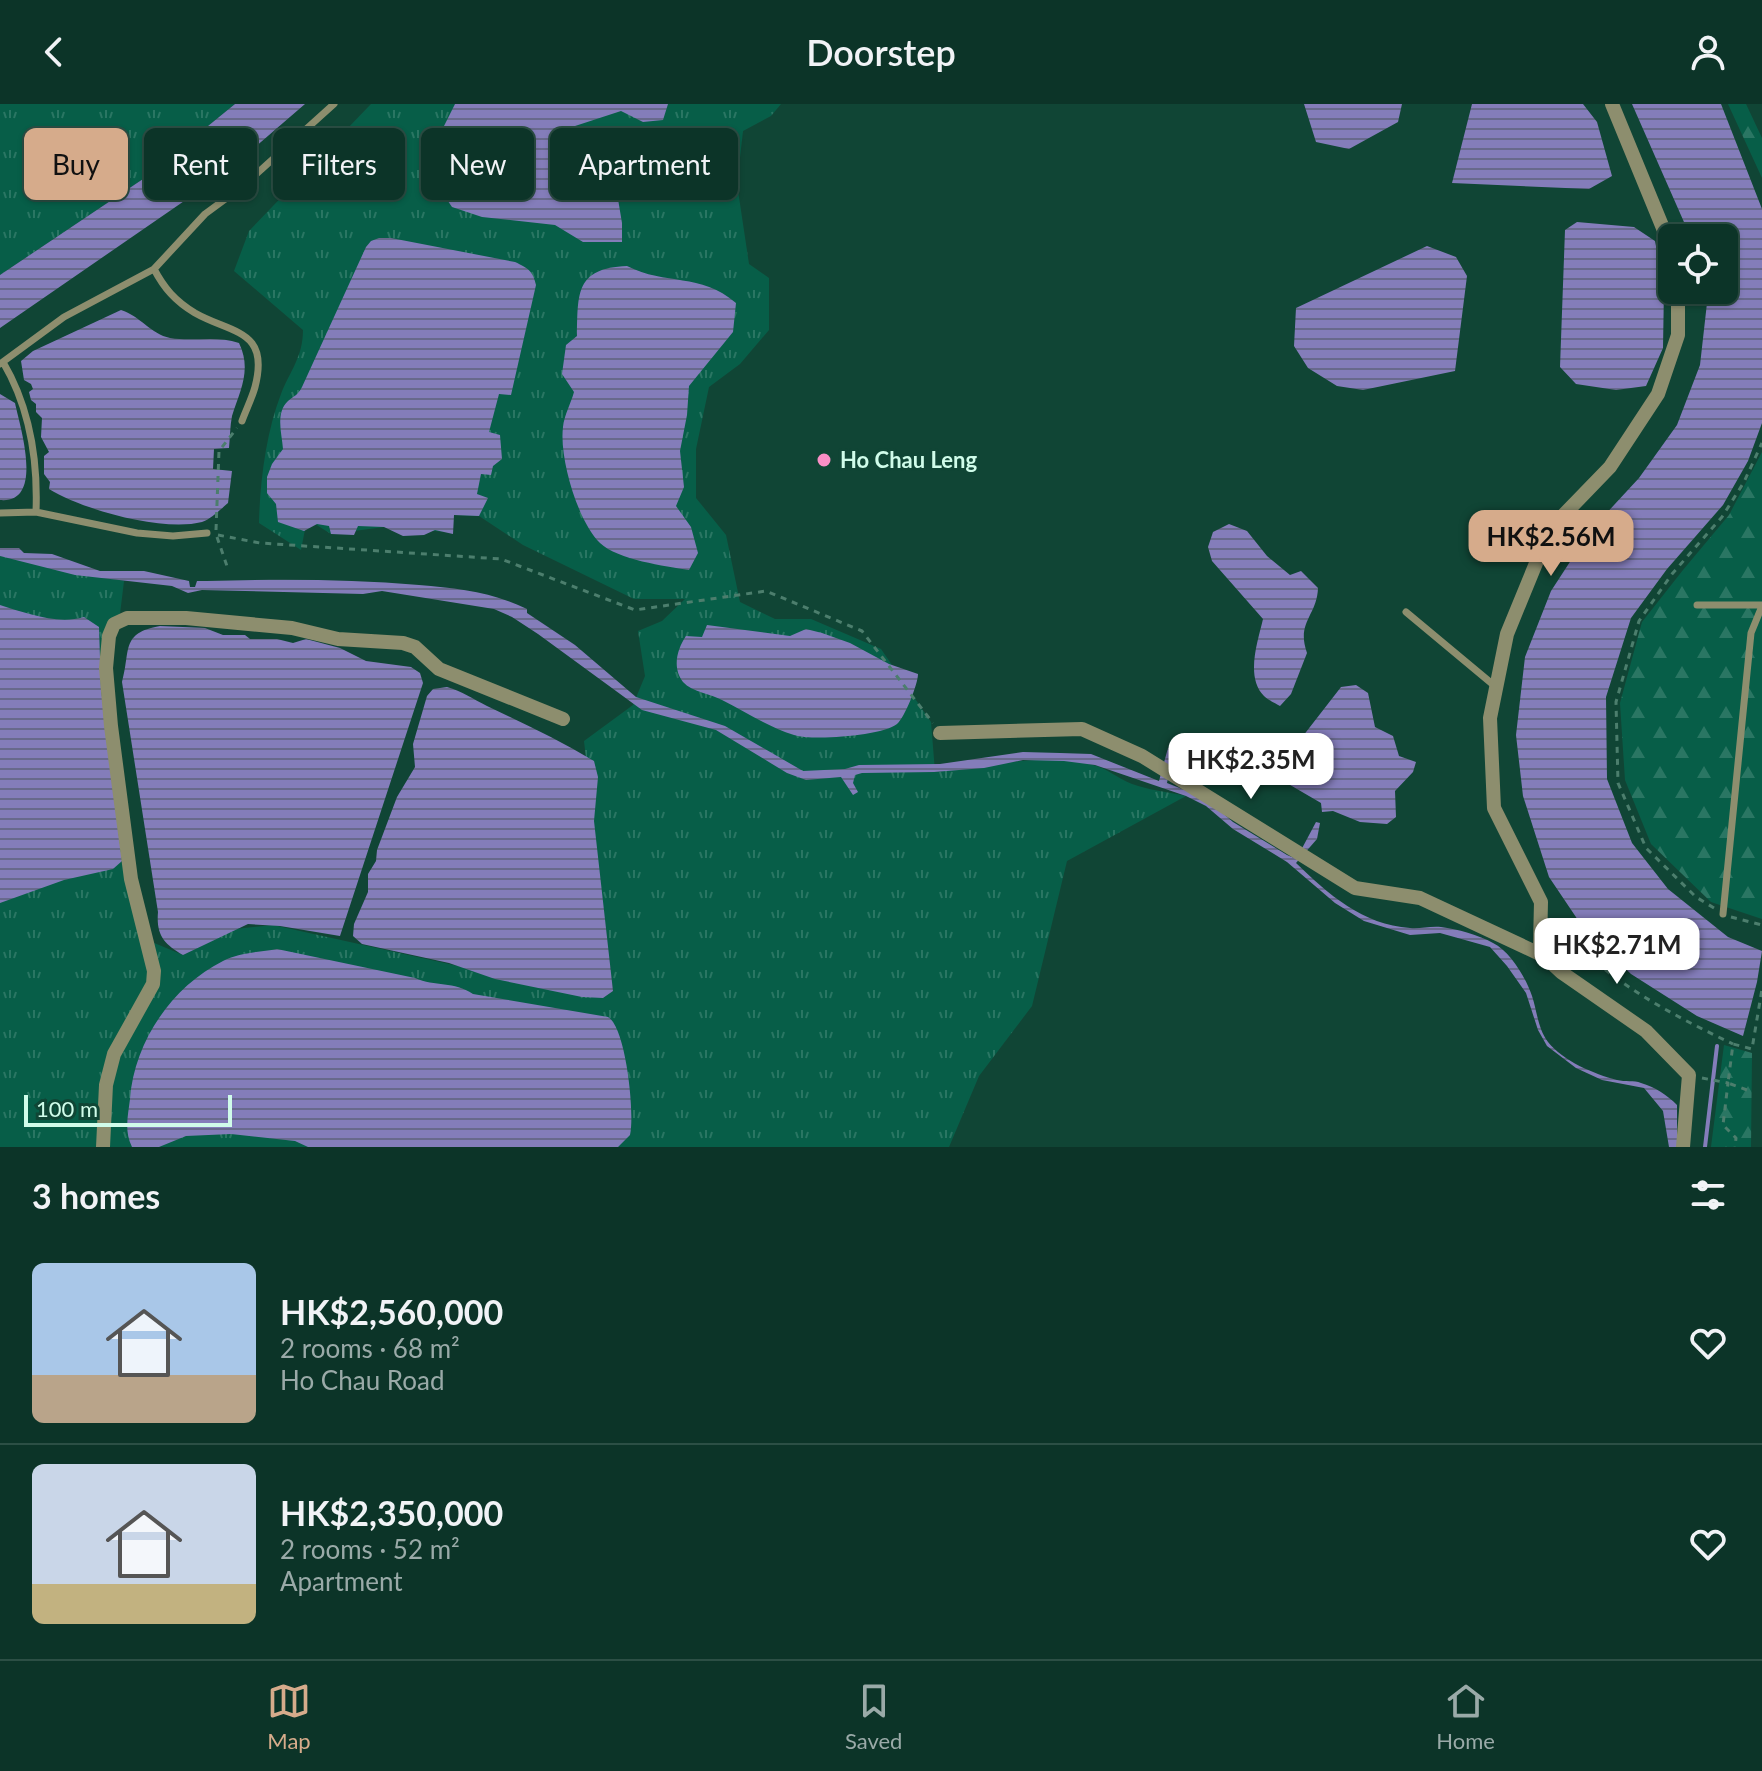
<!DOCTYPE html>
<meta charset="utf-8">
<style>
:root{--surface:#0c3428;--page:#153c30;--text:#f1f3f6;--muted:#9aaaa8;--line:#2c4f45;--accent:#d6ab8b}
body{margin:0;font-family:Lato,sans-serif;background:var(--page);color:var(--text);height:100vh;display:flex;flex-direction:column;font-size:30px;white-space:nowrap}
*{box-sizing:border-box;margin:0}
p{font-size:26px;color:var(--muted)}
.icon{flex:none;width:44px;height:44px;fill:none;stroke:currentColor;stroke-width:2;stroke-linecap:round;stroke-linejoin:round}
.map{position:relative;height:1043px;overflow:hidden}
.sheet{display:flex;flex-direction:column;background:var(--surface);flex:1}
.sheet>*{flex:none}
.hud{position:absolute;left:24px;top:24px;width:800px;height:72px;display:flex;gap:16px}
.buttons{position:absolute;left:1658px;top:120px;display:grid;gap:16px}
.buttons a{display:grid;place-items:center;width:80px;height:80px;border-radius:12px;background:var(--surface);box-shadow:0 2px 6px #0004,0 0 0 2px var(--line);font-size:40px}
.scale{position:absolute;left:24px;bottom:20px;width:208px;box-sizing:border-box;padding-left:8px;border:4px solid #d0fcea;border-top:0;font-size:22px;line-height:28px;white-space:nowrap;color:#d0fcea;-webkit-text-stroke:6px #104535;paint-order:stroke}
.price{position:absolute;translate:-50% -68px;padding:0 18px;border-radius:16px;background:#fff;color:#222;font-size:26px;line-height:52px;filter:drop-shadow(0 2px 4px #0008)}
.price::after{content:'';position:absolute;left:50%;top:48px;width:24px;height:18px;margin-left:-12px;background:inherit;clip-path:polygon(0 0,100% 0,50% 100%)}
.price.selected{background:var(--accent);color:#111}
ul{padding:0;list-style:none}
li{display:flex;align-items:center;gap:24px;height:200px;padding:0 32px}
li+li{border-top:2px solid var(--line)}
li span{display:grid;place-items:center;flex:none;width:224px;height:160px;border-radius:12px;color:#555}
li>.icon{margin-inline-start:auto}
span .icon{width:96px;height:96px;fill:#fffc;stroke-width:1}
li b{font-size:34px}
h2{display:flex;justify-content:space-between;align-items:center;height:96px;padding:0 32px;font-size:34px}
.pill{padding:0 28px;border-radius:12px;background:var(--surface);box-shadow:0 2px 6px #0004,0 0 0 2px var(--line);font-size:28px;line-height:72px}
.pill.selected{background:var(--accent);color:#111}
header{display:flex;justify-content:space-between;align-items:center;height:104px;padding:0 32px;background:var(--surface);font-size:36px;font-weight:600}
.tabs{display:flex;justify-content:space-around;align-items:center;height:112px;border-top:2px solid var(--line);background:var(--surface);font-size:22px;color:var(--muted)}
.tabs a{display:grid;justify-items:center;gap:4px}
.tabs .selected{color:var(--accent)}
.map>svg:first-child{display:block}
</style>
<header><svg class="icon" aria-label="back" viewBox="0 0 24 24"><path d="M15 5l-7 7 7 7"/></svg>Doorstep<svg class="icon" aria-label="person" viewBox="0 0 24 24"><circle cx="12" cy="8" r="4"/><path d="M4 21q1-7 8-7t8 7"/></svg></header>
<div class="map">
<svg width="1762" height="1043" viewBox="0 0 1762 1043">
<defs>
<pattern id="grass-tufts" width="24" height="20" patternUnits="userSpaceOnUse" patternTransform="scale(2)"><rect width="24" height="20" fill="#075e48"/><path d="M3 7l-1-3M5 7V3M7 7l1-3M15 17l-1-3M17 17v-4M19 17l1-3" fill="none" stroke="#2a7663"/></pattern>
<pattern id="forest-firs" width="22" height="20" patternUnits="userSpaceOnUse" patternTransform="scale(2)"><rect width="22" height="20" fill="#075e48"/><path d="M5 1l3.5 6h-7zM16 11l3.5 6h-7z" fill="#2a7663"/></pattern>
<pattern id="water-rules" width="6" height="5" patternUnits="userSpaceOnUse" patternTransform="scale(2)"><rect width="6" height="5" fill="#847dba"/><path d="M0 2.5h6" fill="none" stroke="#68698c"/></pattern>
</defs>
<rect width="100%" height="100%" fill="#104535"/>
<path fill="url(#grass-tufts)" d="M0,0h235l-92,75 -143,96z
M371,0h410l-10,12 -28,15 -6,53 12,80 20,14v52l-29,34 -31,23 -13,62v49l30,37 14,67 35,17h36l70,30 50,73 4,50c52,-5 106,-20 158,-7 14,3 25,14 39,19 16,6 36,8 54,12l-119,65 -35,145 -53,70 -30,71h-949v-591l124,25 -5,41 -12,54 40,264 36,15 52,-26 38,-4 330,73 10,-7 -29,-250 49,-36 12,-29 -7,-45 24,-10 23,-22h-51l-111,-54 -44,-29 -25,-1 -8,17 -62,-5 -53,7 -24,-15 -6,31 -42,-27c1,-41 7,-90 22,-129 9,-23 22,-37 22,-64l-69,-59 15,-40z"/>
<path fill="url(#forest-firs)" d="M1728,0h18l16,34v40z
M1762,348v467l-51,-17 -60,-58 -26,-64 -5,-77 22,-81 41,-52 46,-55z
M1724,941l28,8 -1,94h-40z"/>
<path fill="url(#water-rules)" d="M235,0h70l-58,50 -57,43 -190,131v-53l143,-96z
M455,0h213l-5,16 -20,2 -22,-11 -49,16 4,16 36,20 10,60v19h-39l-28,-17 -73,-8 -30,-10 -19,-28 -7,-17z
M1304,0h98l-4,18 -49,27 -33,-7z
M1472,0h111l14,18 15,54 -23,13 -137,-6z
M1632,0h89l41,105v214l-14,38 -25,44 -56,64 -36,49 -25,79 1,82 25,64 36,46 60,48 34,14 -5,31 -14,54 -46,-20 -66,-42 -49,-48 -33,-49 -26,-81 -7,-61 9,-78 26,-66 39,-60 49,-53 38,-53 23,-60 7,-62 -3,-13h20v-52h-33z
M1577,118l57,5 21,14 9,46 -1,61 -17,38 -30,4 -40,-6 -16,-17 5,-137z
M379,134h12l124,24c13,6 18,9 21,23l-25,110 -12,-1 -10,38 11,3 2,24 -9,7 -2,9 -10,-1 -4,20 11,4 -9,18 -25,-1 -1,19 -18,-4 -11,5 -21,1 -19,-9 -26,-1 -4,9 -23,-1 -2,-8 -12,-2 -13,7 -26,-9 -2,-18 -9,-11v-16l5,-13 11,-15c-1,-15 -8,-36 5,-48 6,-5 10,-6 14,-14l64,-140 5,-6z
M1427,142l29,11 11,19 -12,95 -92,19 -26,-4 -29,-18 -14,-22 2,-38z
M627,162c39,20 73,6 109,37l-3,29 -44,54 -2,29 -7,36 4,36 -8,19 15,21 7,26 -9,17c-24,-4 -71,-10 -89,-27 -22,-21 -41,-85 -37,-116 1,-11 8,-24 11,-35l-12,-18 4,-29 11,-9c1,-42 -2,-68 50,-70z
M121,206c19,6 30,24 49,28 24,4 46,-3 69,5 13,27 1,47 -7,73 -2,10 -2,22 -3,32l-15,1 -1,20 19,2 -4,32c-7,6 -17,16 -26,19 -39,10 -119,-12 -153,-33l1,-7 -6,-8v-18l5,-4 -8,-15 1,-19 -6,-6v-8l-5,-4 -2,-8 4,-3 -2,-5 -7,-4 -3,-19 12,-10z
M0,290l15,9c5,24 30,101 -15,97z
M1229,420l18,7 20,25 23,19 11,-4 17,17c-1,28 -22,34 -11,65l-16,41 -11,12c-5,-3 -12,-6 -16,-10 -19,-19 -6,-55 -1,-77l-51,-58 -4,-14 5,-15z
M0,444h19l5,5 28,1 48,17h44l45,10 1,6h5l2,-6h10c71,-2 141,-2 212,4 38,3 73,7 108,24v4l48,32 61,52 89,29 78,45 42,-2 14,-4 81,-1 83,-12 37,1 31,1 68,27 9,-33 7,-3 -8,38 38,15 28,24 54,33 7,3 5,-4 17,-32 4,1 -3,16 -21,24c32,31 67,62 114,65 10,1 20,-2 31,-1 16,2 38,8 52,16 17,8 33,35 39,53 5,15 6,33 16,46 15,19 46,32 69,38 8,2 17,0 24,3 14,4 26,12 36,22v42h-8l-6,-36 -19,-23 -42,-8 -26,-12 -29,-22 -9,-16 -12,-37 -19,-27 -17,-19 -50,-14 -30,2 -46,-14 -29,-18 -48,-41 -54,-33 -27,-23 -20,-10 -91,-31 -31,-4 -41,-1 -39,8 -50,4 -72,1 -7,2 -2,8 5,9 -5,3 -12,-18 -35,3 -19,-7 -71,-43 -74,-20 -104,-76 -26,-17 -18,-8 -112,-18 -19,3 -161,-4 -14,3 -16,-7 -97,-11 -75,-19z
M0,501c26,8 57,20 84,12l15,10 2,62 21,172 -9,8 -49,11 -64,23z
M707,521l83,11 16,-7 16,4 28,10 39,21 29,10c0,10 -13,43 -21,50 -15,12 -85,17 -103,11 -26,-8 -48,-23 -72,-35 -11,-6 -30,-8 -39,-18 -11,-14 -6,-33 3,-46l16,1z
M160,522l45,2 18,7h22l5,4h27l16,4 13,-4 34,9 26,13 45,6 9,6 3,10 -83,253 -60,-10 -32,-2 -65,31c-19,-11 -27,-20 -25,-43l-36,-230c9,-31 -2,-49 38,-56z
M1356,581l12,8 7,34 18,9 6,20 17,6 -3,10 -18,19 1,26 -9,7 -27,-2 -27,-11 -11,1 -1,-9 -36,-21 -4,-9 15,-28 45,-58z
M447,583c15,4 26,12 40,19 36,17 72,34 107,55l4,16 -4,44 19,170 -10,7 -21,-1 -87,-18 -46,-16 -87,-19 -9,-8 1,-12 14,-32v-18l8,-13 1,-11 20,-53 18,-30 -2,-23 14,-48 6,-7z
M277,845l138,29c20,9 39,3 58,16l135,23c18,10 27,97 22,118l-12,12h-310l-13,-6 -64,-7 -45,2 -27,11h-27c-8,-16 -4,-31 -2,-48 4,-56 41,-112 93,-138 15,-8 37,-9 54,-12z"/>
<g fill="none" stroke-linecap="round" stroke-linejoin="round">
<path stroke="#847dba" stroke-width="4" d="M1705,1043l12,-101"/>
<path stroke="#4c7e6d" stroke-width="3" stroke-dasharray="6 6" stroke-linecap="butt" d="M216,426l3,-79 18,-23
M218,431l42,8 241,16 134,51 131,-19 96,40 71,92
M217,433l11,32
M1714,804l-18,-11 -50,-49 -28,-65 -2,-81 23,-81 33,-47 50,-57 22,-35 18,-39
M1731,813l31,8
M1554,815c45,58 114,94 179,125
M1702,974l26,5 -5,42 13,13 -1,9
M1747,986l-19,-7 5,-39 19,5 10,-60"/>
<path stroke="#8d8e6e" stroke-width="7" d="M154,165c10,19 21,32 41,44 37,21 75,16 60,74 -3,11 -9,23 -13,34
M3,258c27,46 35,98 33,150
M0,260l64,-47 90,-48 51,-55 38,-28 91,-82
M0,409l36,-1 101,21 36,3 34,-3
M1697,501h65
M1406,508l90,75
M1723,810l28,-281 11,-27"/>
<path stroke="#8d8e6e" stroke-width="14" d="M1612,0l60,146
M1678,186v45l-20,59 -48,73 -60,62 -43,105 -17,84 4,90 47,94 -1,43 4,11 17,16 85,59 43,44 -6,72
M940,629l142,-4 60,27 213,132 65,10 124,58
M103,1043l3,-62 8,-31 39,-70 1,-13 -23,-92 -20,-153 -5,-58 3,-32 5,-12 13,-6h59l106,10 46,11 65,4 12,4 24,22 124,50"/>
</g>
<circle fill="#fa8fc6" stroke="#104535" stroke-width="3" cx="824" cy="356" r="8"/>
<g text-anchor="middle" stroke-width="6" stroke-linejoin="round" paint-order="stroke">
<g font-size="22" font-weight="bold" fill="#d0fcea" stroke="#104535" text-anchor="start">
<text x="840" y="364">Ho Chau Leng</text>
</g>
</g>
</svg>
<div class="buttons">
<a><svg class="icon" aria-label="locate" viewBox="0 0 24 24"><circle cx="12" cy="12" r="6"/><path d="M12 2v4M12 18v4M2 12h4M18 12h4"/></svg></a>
</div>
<div class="scale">100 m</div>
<b class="price selected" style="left:1551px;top:474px">HK$2.56M</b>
<b class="price" style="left:1251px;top:697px">HK$2.35M</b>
<b class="price" style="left:1617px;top:882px">HK$2.71M</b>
<div class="hud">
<a class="pill selected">Buy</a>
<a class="pill">Rent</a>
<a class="pill">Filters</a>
<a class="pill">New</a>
<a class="pill">Apartment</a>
</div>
</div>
<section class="sheet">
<h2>3 homes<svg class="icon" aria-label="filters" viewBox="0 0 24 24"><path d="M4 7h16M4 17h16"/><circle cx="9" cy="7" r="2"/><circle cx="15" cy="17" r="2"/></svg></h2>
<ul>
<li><span style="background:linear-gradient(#a9c7e8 70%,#b9a48a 0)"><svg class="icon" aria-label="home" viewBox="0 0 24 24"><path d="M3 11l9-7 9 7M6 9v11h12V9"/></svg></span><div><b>HK$2,560,000</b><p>2 rooms · 68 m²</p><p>Ho Chau Road</p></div><svg class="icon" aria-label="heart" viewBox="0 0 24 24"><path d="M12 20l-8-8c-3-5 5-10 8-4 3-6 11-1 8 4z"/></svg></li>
<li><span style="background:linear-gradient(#c9d6e8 75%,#c2b280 0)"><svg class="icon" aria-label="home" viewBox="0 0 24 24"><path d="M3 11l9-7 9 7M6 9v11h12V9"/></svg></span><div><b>HK$2,350,000</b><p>2 rooms · 52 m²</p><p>Apartment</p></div><svg class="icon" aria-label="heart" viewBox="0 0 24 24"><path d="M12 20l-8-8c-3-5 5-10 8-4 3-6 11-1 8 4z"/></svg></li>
</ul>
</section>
<nav class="tabs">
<a class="selected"><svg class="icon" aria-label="map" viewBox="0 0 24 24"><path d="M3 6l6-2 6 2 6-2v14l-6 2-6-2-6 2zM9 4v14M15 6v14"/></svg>Map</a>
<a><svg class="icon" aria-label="saved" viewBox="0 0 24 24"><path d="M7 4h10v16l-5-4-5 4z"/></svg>Saved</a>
<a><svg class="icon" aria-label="home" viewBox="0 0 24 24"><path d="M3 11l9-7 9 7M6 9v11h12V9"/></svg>Home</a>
</nav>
